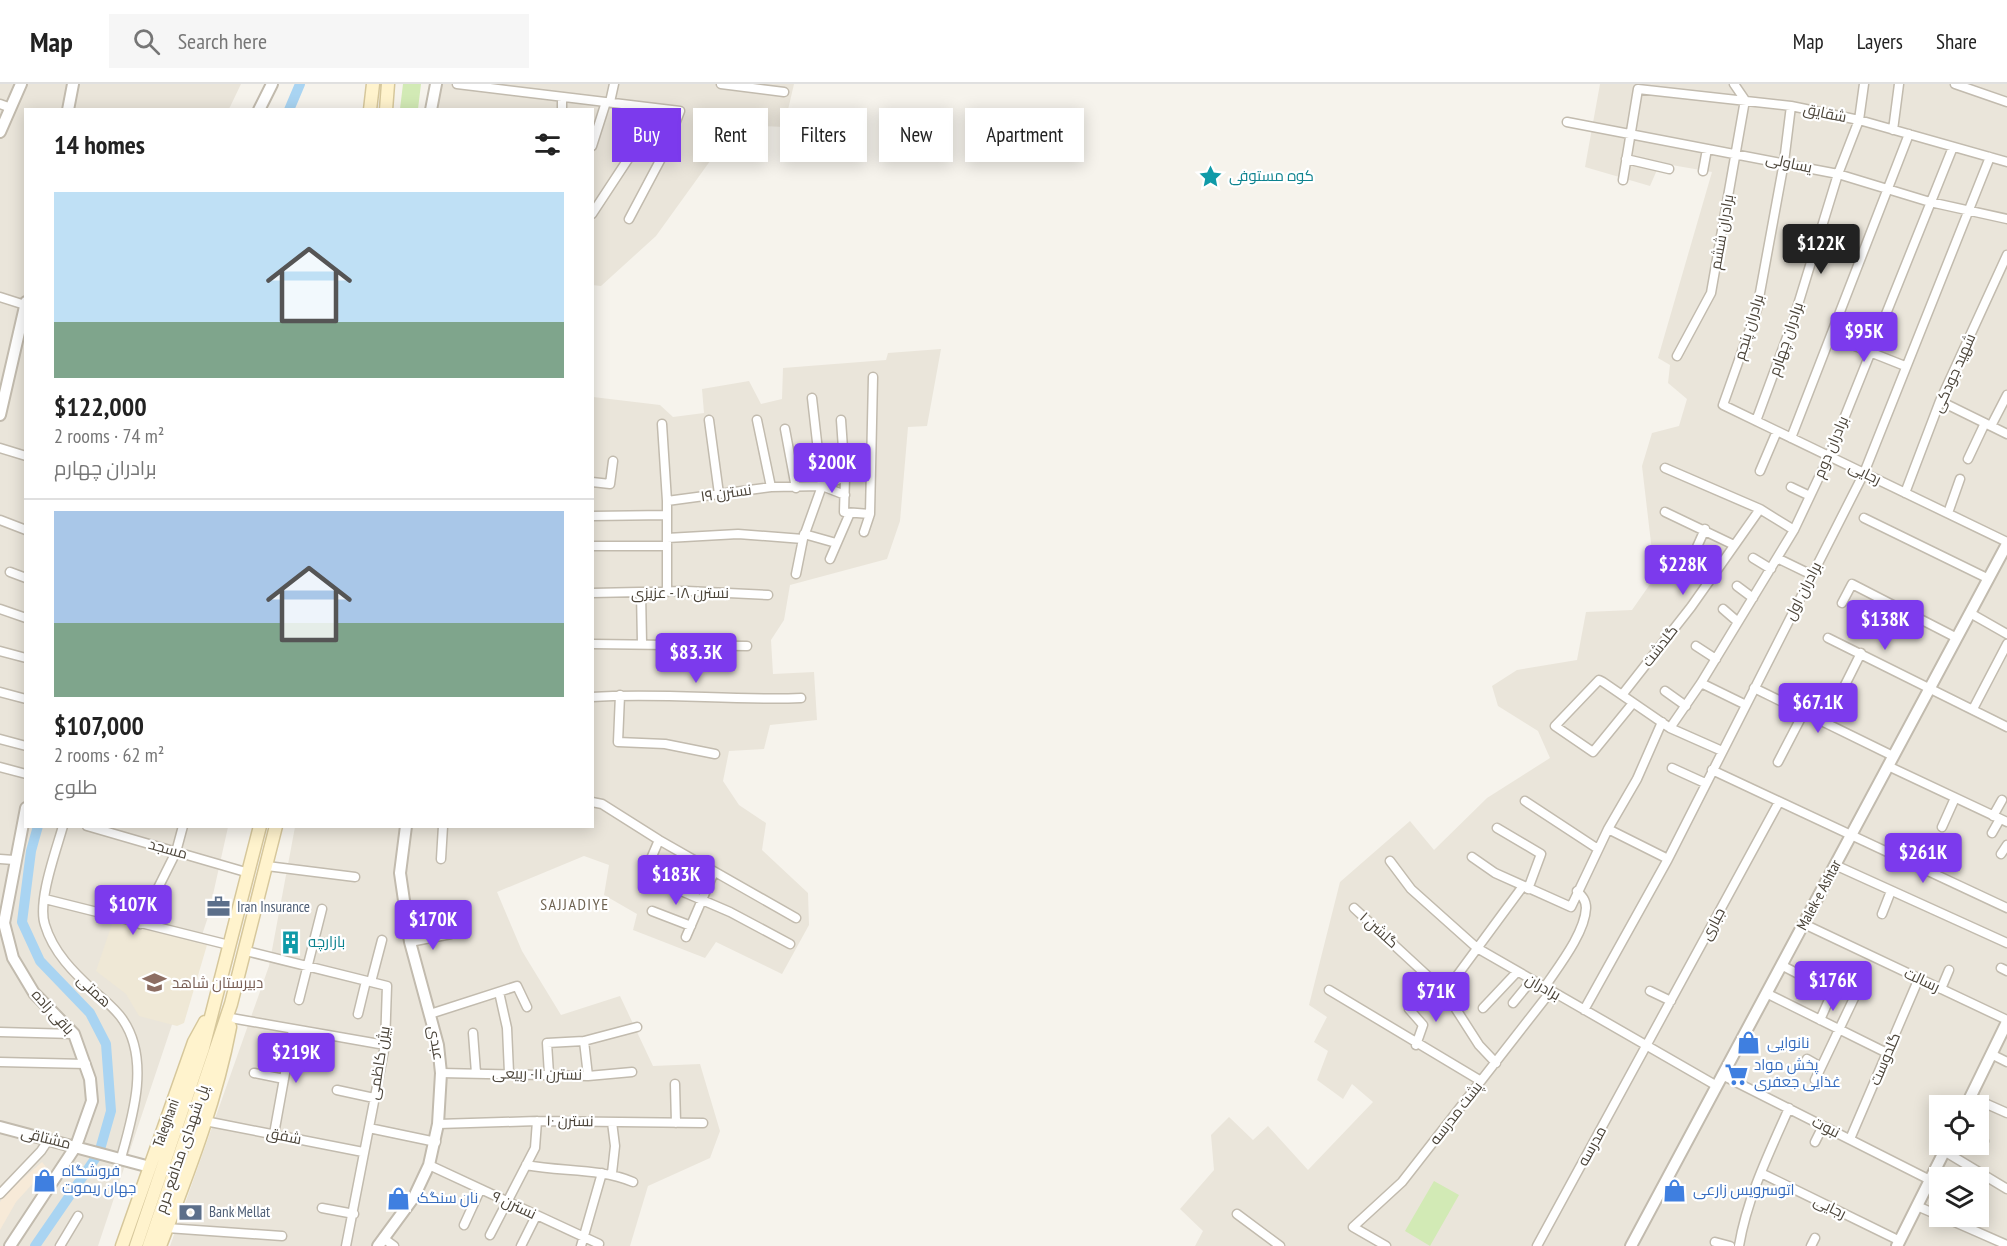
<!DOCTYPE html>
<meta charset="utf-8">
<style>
:root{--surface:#fff;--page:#f6f6f6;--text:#222;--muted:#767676;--line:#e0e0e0;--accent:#7c3aed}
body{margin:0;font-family:"PT Sans Narrow",Cairo,sans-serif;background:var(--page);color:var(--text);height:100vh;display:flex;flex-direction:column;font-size:22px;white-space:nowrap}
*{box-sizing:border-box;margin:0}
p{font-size:20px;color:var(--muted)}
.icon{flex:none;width:33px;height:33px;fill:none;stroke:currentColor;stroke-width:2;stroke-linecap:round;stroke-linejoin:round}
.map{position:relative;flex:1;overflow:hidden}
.panel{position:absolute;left:24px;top:24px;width:570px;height:720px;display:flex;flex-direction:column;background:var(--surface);border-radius:0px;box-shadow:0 3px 15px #0003}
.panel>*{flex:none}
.banner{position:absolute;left:612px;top:24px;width:570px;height:54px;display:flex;gap:12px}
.controls{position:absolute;left:1929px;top:1011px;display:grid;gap:12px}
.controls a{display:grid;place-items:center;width:60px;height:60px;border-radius:0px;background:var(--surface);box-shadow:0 3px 15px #0003;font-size:30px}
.price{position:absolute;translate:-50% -51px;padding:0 14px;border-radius:6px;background:var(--accent);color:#fff;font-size:20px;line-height:39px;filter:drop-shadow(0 2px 3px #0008)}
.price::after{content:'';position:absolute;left:50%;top:36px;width:18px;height:14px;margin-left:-9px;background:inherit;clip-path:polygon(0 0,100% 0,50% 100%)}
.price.selected{background:#222;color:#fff}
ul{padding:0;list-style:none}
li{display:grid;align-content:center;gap:12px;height:318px;padding:0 30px}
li+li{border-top:2px solid var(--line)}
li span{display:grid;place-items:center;height:186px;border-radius:0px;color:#555}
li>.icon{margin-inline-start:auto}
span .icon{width:108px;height:108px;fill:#fffc;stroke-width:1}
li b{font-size:26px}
h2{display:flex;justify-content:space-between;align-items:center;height:72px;padding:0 30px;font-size:26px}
.tag{padding:0 21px;border-radius:0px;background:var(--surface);box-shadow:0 3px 15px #0003;font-size:21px;line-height:54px}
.tag.selected{background:var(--accent);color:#fff}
header{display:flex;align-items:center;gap:36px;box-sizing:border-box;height:84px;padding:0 30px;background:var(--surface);border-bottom:2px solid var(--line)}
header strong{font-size:28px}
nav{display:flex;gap:33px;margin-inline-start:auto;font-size:21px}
.search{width:420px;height:54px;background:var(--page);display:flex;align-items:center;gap:15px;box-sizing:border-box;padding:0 21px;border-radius:0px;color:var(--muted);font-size:22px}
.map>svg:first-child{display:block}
</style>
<header>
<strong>Map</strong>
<div class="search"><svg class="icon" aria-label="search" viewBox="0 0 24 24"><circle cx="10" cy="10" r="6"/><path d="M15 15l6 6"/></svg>Search here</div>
<nav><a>Map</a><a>Layers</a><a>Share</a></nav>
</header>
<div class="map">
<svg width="2007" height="1162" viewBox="0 0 2007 1162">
<rect width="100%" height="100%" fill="#f6f3ec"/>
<path fill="#eae5da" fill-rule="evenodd" d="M0,0h241l-12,25 -203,1v716l202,1 -20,90 -110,329h-98z
M442,0h352l-10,43 -48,-2 -80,111 -55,50 -9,-1v-175h-156z
M1600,0h407v1162h-812l8,-15 -23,-22 34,-39 -3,-35 18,-18 24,23 15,-14 40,44 65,-68 -21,-18 -9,15 -26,-19 11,-29 -14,-9 13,-25 -18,-12 31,-123 70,-61 24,29 53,-52 63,-40 -12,-27 -40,-25 -6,-20 25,-16 60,-10 9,-48 46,-2 23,-33 -13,-111 10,-33 27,-7 8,-27 -19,-16 2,-18 -12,-7 54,-186 -52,-9 -10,23 -65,-19zM1940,1022h38v38h-38zM1940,1094h38v38h-38z
M941,265l-14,77 -19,1 -8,94 -13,38 -97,26 -6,35 -13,20 2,34 41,-2 3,48 -47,5 -6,24 -35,2 -6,30 16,24 27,18 -4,27 46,43 1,32 -27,49 -66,-32 -11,16 -72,-28 4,-16 -33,-19 5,-30 -25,-9 -87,36 25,59 39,64 59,-19 33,70 47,-2 20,67 -10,27 -62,28 -18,60h-460l99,-280 26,-139 297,-1 1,-429 67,8 13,12 31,-4 -2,-24 47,-8 12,23 21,-5 1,-31 103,-8 2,-7z"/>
<path fill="#f7ead8" d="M42,1078l5,6 -31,34 -16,28v-28l6,-9z"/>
<path fill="#efe8d6" d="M113,837l94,24 -23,78 -7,3 -38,-10 -13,-22 -30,-23z"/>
<path fill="#d2eab5" d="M403,0h18l-3,25h-18z
M1434,1097l25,14 -29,51 -25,-15z"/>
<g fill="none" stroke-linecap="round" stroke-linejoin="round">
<path stroke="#a9d4f2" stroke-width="10" d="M289,26l11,-26
M35,1162l64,-93 12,-42 -5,-67 -16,-31 -50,-52 -18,-39 9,-71 7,-25"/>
<defs>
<path id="minor" d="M457,0l223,27 -16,42 -35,66
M721,0l63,8
M1955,0l52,18
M610,18l4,-18
M0,20l11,4
M1791,22l-7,56 -27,147 -34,96 284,137
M562,26v-13
M1567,38l271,52 92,28 77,17
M1893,46l6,-46
M592,62l14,-44
M1626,75l43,10
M1703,87l4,-22
M1623,96l15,-91 153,17 68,14 148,42
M592,130l42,-64 12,-43
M0,213l25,8
M1832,253l73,29
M1677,272l34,-63 34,-193 -11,-16
M1940,317l67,33
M709,336l10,74
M757,336l14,67
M841,336l4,57 -1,35 26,2
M1756,337l37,-100 45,-147 21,-54 5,-36
M662,340l5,77v91
M1991,342l16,-31
M785,345l11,59
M1791,354l118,-304
M0,364l26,8
M1968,375l17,-36
M1665,384l95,41 34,21
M1760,387l17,-40
M592,398l18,2 3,-23
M822,402l23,9
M1791,403l19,9
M1905,409l35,-92 67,-146
M667,417l104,-14 51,-1 23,-9
M1665,428l69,33
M1948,429l12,-34
M592,432l75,-1
M1864,434l125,61
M0,436l26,10
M864,448l6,-18 3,-137
M804,450l32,9
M667,454l71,-4 65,5
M592,462h75
M1697,463l8,-18
M1753,474l18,11
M1777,474l35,17
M830,475l20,-46
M10,488l16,6
M796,490l7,-35 19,-53 -10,-88
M1737,502l16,12
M641,508l1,51
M592,509l95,-2 81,4
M1842,519l10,-19 105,54
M0,525l26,9
M1723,525l15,13
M1970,529l37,21
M1828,554l179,89
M592,560l155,2
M1696,562l20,13
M0,567l26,7
M1701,599l45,22
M1754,604l139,68
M1665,607l21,15
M0,608l26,7
M620,611l-2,47 47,2 50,10
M1622,611l69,-88 69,-98
M592,613c70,-5 140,4 209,1
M1839,613l22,-44
M1633,619l-40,49 -38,-26 44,-46 4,2 67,46 52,23
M1973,625l34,-65
M1670,644l31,-45 93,-153 35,-74 124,-309
M0,655l26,7
M1778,678l26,-50
M1888,682l119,56
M0,683l26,7
M1672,684l33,15
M1712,686l295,138
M1525,717l73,48
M592,718l10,2 57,36 137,78
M1993,732l9,-16
M63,742c-7,25 -26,76 -18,99 8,27 29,48 49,66 10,9 22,18 29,29 27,40 10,96 -2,138
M87,742l162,47
M1942,743l13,-29
M1497,744l44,26 -13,35
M1608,745l60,30
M1992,749l8,-14
M659,756l-15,35 86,37 60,32
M2001,770l6,-9
M1472,773l23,16 76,34 37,-78 29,-50 25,-57
M0,775l14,1
M441,775l2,-33
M1390,777l21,28 66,59 240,138
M1835,781l172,78
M267,782l88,11
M1917,783l10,-23
M45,815l184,46
M1354,824l91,84 34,53 17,18
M652,827l39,15
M1882,830l9,-23
M140,840l36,-72 7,-26
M1804,840l203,96
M686,853l28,-65
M410,858l41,-8
M246,867l141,35 -2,59 -39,201
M1781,881l31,16
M2001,884l6,3
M371,898l11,-42
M1544,904c14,-21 41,-55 42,-80 0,-8 -4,-12 -9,-17
M1941,905l8,-19
M1329,906l152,91
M1650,907l21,10
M499,908l8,36 2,45
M1445,908l78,-106
M1766,909l121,60
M299,916l23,-91
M1513,919l18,-22
M1483,924l34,-36
M1409,925l14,16 -7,20
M1584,926l84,-151 196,-386 126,-316
M358,930l8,-33
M430,930l87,-28 10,21
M231,934l154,27
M1820,936l8,-18
M0,948l74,2
M473,949l3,40
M584,957l4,35
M1991,970l16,8
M1807,975l14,8
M0,978l86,2
M254,989l30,6
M441,989l147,3 44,-4
M549,990l-2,-31 37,-2 53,-14
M1722,991l208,105
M1815,996l40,-84
M675,1000l1,39
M337,1006l37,8
M1971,1013l36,16
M205,1037l158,31
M612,1038l3,24 -3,27
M438,1040l99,-3 166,2
M369,1044l67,14
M274,1050l19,-105
M1978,1054l6,3
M1850,1055l69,-161
M1815,1058l8,-16
M1944,1067l63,38
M429,1081l170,79
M526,1081c36,7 74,3 107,17
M1761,1089l139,68
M0,1110l41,-43 8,-12
M1917,1122l23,10
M322,1124l32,6
M1237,1130l43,32
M1941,1132l66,29
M464,1141l16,-35
M167,1144l115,8
M490,1151l45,-87 2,-27
M383,1154l11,8
M1715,1158l15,4
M60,1162l18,-30
M521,1162l15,-30
M581,1162l21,-73
M1386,1162l-33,-19 49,-45 149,-191
M1537,1162l242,-444
M1739,1162c8,-48 30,-93 50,-138
M1811,1162l4,-8"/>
<path id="tertiary" d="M68,26l5,-26
M259,26l13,-26
M431,26l5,-26
M0,48l21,-48
M0,331l26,-113
M1966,1022l41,-84
M0,1043l150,40
M10,1162l66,-100 16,-45 -2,-22 -16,-45 -40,-41 -21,-35 -9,-35 22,-115
M378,1162l36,-49 15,-32 9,-41 3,-51 -3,-28 -28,-103 -10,-69 6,-47
M1631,1162l376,-702
M1897,1162l51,-102"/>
<path id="secondary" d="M370,26l3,-26
M386,26l2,-26
M122,1162l72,-204 11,-20
M136,1162l67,-198 57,-222
M149,1162l82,-242 45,-178
M160,1162c27,-71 56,-144 70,-219"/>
</defs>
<use href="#minor" stroke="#c2bbae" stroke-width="11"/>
<use href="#tertiary" stroke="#c2bbae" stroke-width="14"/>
<use href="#secondary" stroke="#d6c79b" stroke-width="15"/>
<use href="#minor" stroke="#fff" stroke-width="8"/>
<use href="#tertiary" stroke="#fff" stroke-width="10"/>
<use href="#secondary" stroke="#fff3cd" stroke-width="12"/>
</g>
<defs>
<symbol id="sight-bare" viewBox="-9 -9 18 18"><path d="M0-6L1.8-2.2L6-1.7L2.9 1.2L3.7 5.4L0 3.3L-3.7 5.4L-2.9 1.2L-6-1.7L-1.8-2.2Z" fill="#0f9aa8" stroke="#fff" stroke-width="2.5" paint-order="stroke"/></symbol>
<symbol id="office-bare" viewBox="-9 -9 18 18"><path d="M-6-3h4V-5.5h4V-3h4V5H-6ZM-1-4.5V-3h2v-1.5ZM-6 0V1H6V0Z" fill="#5c6f8a" stroke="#fff" stroke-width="2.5" paint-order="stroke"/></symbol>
<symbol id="building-bare" viewBox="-9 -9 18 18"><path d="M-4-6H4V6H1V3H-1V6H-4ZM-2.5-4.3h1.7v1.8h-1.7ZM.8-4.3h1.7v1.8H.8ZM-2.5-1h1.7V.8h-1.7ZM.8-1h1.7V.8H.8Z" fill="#0f9aa8" stroke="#fff" stroke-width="2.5" paint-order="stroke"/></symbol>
<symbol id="school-bare" viewBox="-9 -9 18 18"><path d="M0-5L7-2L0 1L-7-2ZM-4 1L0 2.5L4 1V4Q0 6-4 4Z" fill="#8d6e63" stroke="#fff" stroke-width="2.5" paint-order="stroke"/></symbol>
<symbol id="shop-bare" viewBox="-9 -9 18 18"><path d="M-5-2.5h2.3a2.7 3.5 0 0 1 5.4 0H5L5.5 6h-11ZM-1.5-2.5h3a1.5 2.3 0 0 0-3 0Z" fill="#3f7fe0" stroke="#fff" stroke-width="2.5" paint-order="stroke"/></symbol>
<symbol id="supermarket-bare" viewBox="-9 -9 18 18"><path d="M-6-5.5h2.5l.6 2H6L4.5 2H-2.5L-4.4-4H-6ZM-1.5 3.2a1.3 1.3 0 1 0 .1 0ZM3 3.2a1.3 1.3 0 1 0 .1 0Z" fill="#3f7fe0" stroke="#fff" stroke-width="2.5" paint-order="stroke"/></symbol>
<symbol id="bank-bare" viewBox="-9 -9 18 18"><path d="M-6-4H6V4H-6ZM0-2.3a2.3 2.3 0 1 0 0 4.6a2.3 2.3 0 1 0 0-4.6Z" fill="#5c6f8a" stroke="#fff" stroke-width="2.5" paint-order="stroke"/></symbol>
</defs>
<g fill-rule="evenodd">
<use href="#sight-bare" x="1194" y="76" width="33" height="33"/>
<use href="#office-bare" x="202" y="806" width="33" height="33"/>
<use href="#building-bare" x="274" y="842" width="33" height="33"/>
<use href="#school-bare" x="138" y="882" width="33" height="33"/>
<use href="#shop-bare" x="1732" y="942" width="33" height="33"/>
<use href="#supermarket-bare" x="1720" y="974" width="33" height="33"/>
<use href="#shop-bare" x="28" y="1080" width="33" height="33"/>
<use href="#shop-bare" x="1658" y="1090" width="33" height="33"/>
<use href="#shop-bare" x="382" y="1098" width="33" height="33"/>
<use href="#bank-bare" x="174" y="1112" width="33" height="33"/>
</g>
<g text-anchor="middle" stroke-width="4.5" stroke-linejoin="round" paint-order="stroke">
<g font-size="15" fill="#4b4439" stroke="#fff">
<text transform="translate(1825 29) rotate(12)" y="5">شقایق</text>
<text transform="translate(1789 79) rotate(12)" y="5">یساولی</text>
<text transform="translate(1722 148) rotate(-80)" y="5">برادران ششم</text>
<text transform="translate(1749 243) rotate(-73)" y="5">برادران پنجم</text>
<text transform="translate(1786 255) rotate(-71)" y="5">برادران چهارم</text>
<text transform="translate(1954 289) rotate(-66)" y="5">شهید جودکی</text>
<text transform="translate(1831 363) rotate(-67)" y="5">برادران دوم</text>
<text transform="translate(1865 389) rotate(26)" y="5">رجایی</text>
<text transform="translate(726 409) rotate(-8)" y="5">نسترن ۱۹</text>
<text transform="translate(1803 507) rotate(-63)" y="5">برادران اول</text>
<text x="680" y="514">نسترن ۱۸ - عزیزی</text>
<text transform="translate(1660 562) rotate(-52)" y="5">گلدشت</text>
<text transform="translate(168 765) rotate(16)" y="5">مسجد</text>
<text transform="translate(1819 811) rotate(-62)" y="5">Malek-e Ashtar</text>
<text transform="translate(1713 840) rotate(-62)" y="5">جباری</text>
<text transform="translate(1379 846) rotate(42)" y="5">گلشن ۱</text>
<text transform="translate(1922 896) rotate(25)" y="5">رسالت</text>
<text transform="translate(1543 903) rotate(30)" y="5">برادران</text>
<text transform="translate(94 907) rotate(43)" y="5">همتی</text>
<text transform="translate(53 928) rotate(48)" y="5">باقی زاده</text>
<text transform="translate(436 959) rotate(80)" y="5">عبدی</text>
<text transform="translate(1885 975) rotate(-67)" y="5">گلدوست</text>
<text transform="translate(379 979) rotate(-81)" y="5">بیژن کاظمی</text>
<text transform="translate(537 990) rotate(1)" y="5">نسترن ۱۱- ربیعی</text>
<text transform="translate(1456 1029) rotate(-52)" y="5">پشت مدرسه</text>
<text transform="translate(570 1037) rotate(1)" y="5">نسترن ۱۰</text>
<text transform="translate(166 1039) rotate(-70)" y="5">Taleghani</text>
<text transform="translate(1826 1043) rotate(27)" y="5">نبوت</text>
<text transform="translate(284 1052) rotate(11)" y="5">شفق</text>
<text transform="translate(46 1054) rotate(14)" y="5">مشتاقی</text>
<text transform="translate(1592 1062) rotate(-61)" y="5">مدرسه</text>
<text transform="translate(182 1065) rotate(-71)" y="5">پل شهدای مدافع حرم</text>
<text transform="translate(514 1121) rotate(25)" y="5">نسترن ۹</text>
<text transform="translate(1830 1123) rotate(26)" y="5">رجایی</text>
</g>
<g font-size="15" fill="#0d838f" stroke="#fff" text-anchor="start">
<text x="1229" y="97">کوه مستوفی</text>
<text x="308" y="863">بازارچه</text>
</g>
<g font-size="15" fill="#4e5e75" stroke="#fff" text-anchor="start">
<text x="237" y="828">Iran Insurance</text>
<text x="209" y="1133">Bank Mellat</text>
</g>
<g font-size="15" fill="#785e54" stroke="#fff" text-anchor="start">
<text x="172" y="904">دبیرستان شاهد</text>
</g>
<g font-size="15" fill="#366cbe" stroke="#fff" text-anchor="start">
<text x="1767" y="964">نانوایی</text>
<text x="1754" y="986">پخش مواد<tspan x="1754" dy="17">غذایی جعفری</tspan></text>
<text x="62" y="1092">فروشگاه<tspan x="62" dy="17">جهان ریموت</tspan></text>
<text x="1693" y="1111">اتوسرویس زارعی</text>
<text x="417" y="1119">نان سنگک</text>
</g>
<g font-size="16" letter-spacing="1.5" fill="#6e6250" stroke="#fff">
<text x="575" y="826">SAJJADIYE</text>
</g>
</g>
</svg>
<div class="controls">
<a><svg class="icon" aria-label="locate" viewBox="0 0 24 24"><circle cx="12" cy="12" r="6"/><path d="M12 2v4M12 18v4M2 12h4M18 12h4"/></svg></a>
<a><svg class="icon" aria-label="layers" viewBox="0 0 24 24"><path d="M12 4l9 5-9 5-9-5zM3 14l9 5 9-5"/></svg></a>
</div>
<b class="price selected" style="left:1821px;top:191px">$122K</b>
<b class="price" style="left:1864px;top:279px">$95K</b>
<b class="price" style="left:832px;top:410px">$200K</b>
<b class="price" style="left:1683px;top:512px">$228K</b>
<b class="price" style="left:1885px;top:567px">$138K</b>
<b class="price" style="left:696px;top:600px">$83.3K</b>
<b class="price" style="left:1818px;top:650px">$67.1K</b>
<b class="price" style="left:1923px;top:800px">$261K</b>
<b class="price" style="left:676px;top:822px">$183K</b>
<b class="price" style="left:133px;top:852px">$107K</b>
<b class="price" style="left:433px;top:867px">$170K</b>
<b class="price" style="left:1833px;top:928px">$176K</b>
<b class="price" style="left:1436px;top:939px">$71K</b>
<b class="price" style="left:296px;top:1000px">$219K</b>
<div class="banner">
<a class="tag selected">Buy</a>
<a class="tag">Rent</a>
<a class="tag">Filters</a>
<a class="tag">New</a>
<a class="tag">Apartment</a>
</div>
<section class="panel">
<h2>14 homes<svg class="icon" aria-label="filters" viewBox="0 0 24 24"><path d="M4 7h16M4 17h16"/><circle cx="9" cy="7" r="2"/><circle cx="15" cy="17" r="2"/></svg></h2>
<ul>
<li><span style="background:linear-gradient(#bfe0f5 70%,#7fa58c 0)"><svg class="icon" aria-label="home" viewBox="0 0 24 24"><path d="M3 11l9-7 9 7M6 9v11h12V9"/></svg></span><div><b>$122,000</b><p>2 rooms · 74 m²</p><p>برادران چهارم</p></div></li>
<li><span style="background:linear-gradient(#a9c7e8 60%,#7fa58c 0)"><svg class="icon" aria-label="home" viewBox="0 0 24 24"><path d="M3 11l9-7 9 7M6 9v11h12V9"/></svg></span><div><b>$107,000</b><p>2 rooms · 62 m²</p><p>طلوع</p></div></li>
</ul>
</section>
</div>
